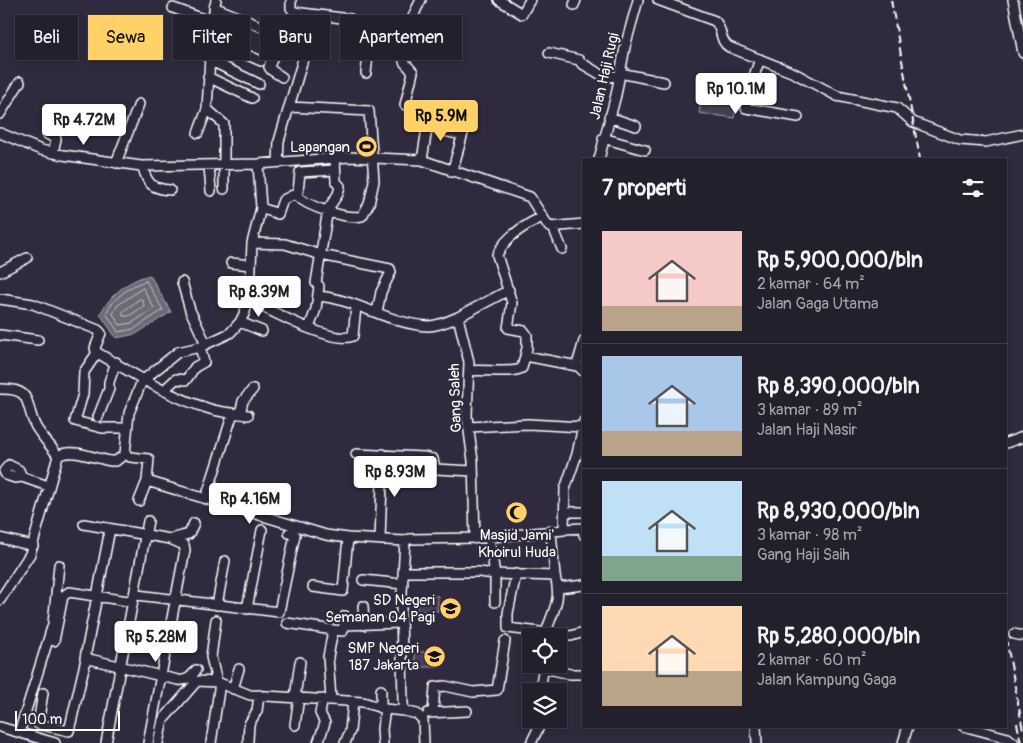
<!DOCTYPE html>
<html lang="id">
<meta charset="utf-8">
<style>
:root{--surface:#23202e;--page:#2f2d3a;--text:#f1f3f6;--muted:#a3a3aa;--line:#403e4a;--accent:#ffd166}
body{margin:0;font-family:Pangolin,sans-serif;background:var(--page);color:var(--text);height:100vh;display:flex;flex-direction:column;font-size:19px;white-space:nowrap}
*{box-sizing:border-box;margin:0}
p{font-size:16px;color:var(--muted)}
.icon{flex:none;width:28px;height:28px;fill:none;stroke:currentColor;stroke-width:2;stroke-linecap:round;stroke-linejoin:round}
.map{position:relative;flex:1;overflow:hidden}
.drawer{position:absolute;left:582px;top:158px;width:425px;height:570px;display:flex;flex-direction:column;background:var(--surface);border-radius:0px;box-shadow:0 2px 8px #0003,0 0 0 1px var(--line)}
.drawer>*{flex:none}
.guide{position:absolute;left:15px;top:15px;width:475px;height:45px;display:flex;gap:10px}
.fabs{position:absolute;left:522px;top:628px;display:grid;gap:10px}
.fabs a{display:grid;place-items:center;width:45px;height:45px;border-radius:0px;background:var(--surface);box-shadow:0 2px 8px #0003,0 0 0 1px var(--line);font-size:25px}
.scale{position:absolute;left:15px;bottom:12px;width:105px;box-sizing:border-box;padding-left:5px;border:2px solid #fff;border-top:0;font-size:14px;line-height:18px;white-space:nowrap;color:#fff;-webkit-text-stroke:4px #2f2a3d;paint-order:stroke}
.price{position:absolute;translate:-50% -42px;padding:0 11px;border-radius:5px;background:#fff;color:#222;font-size:16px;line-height:32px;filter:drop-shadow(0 1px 2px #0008)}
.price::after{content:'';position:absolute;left:50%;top:30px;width:15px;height:11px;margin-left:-8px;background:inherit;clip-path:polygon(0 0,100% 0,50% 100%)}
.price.current{background:var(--accent);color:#111}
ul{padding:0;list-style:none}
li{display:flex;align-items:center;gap:15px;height:125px;padding:0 20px}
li+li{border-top:1px solid var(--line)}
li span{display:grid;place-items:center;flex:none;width:140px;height:100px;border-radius:0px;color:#555}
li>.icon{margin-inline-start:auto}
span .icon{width:60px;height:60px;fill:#fffc;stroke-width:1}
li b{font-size:21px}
h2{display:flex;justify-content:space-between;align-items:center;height:60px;padding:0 20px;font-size:21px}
.tag{padding:0 18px;border-radius:0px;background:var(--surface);box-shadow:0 2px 8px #0003,0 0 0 1px var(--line);font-size:18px;line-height:45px}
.tag.current{background:var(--accent);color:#111}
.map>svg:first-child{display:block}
</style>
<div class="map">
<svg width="1023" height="743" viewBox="0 0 1023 743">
<rect width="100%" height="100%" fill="#2f2a3d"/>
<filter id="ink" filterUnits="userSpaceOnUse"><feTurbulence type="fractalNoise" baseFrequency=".02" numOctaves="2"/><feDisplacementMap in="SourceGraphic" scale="10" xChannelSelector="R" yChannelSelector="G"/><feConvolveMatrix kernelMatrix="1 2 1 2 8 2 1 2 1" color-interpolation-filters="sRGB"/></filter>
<g filter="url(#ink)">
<path fill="#464152" stroke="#a2a0a8" d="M704,81l35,5 -5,32 -35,-5z
M417,596h21v15h-21z
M415,652h21v15h-21z"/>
<path fill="#6d6a77" stroke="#a7a6ad" d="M150,275l21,37 -35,22 -20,4 -16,-24c11,-20 28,-34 50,-39z"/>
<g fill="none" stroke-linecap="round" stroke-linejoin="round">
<path stroke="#c5c3c9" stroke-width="1" d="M146,281l17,29 -29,19 -16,3 -12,-19c8,-15 24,-28 40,-32z
M143,288l11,20 -22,15 -12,2 -7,-11 4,-8z
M140,299l3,1 1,6 -15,10h-6v-4z"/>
<defs>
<path id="minor" d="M216,0l-4,22 -5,87 17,15v65
M291,0v8l3,4 56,7 2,8
M499,0l23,14 8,-14
M658,0l57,21c8,8 4,20 14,26l65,26 43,23 60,12 16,14 47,18 26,2 37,-8
M1013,0l10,53
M574,5l2,-5
M214,7l65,27 1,4 -11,29 2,3 11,7
M173,8l39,14
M211,39l50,22
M549,53l30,7 2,3 24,14 14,-1
M760,59l-14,40v9l52,9
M209,60l50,24
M366,73l2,-17 -2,-2 -15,-1 1,-26 24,1
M620,73l44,9
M208,77l44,21
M405,105l8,-33 -9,-10c0,-23 6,-42 17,-62
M0,114l20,-32
M609,117l27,9
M426,127l36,8
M0,133l41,17 22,5 78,11 117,-2 91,-7 73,3 108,37 19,30 35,-3
M198,133l9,-24
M47,134l9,5 -3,14
M603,138l42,12
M599,159l17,-64 9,-48 13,-47
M422,160l8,-50 3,-2 36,4 -17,60
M278,162l1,-21 27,-92
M116,163l23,-59
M143,166c3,18 10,23 27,24
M209,166l2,25
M295,194l3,-2 2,-20 35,-2
M261,208l17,6 5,-14 12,-6c10,12 52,26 67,22l7,-12 5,-23 -5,-70 -80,-4
M553,227l9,22
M252,243l33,1 36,11 69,14 1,3 -10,20 -4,20
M231,263l20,2
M0,272l27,-14
M182,282l8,28 16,34
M318,296c38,3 71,28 110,30 10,0 21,-5 30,-9
M0,299l33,5 65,26 3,3 -6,15 1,4c36,21 73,45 114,57 12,4 26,4 38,6
M249,300c21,10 83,45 104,36l3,-29
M240,322l22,9
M309,328l7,-19 3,-23 -3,-3 12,-74 10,-15 2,-8 -4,-4 -1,-25
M0,335l38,5
M584,341l-7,24 7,7
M97,353l-13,19 -1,22 -8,27 27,7h25
M526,356l51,10
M469,371c13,-2 45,3 53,-3l5,-20v-13l-3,-4 -16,-3 4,-25 -15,-48c8,-18 28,-30 45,-38
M0,389c34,-1 24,15 36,38 6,10 15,19 22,29
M164,390l12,-11 10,1 9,-13 9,-5 -4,-15
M240,414l3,-13 10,-12
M98,417l11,-28v-7l7,-20
M469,427l59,-3 55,3
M1006,443l17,-6
M125,454l5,3 19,2 -2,22 179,54 22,3 57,3 4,-2 72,-1 83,-8 1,-41 12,-35 7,-33
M125,454l4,-41 13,-32 36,-29 22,-5 30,-14 10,-11 5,-10 5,-22 2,-47 9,-35 -3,-44
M356,454l68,3 9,2 2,10 38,2
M22,477l-7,1 -9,-3 -2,-4 5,-6 10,5 3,7 26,9
M206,498l27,-85
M139,501l8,-20
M565,512h19
M84,524l86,15 14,6 1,5 -37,193
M110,529l-25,129 93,22c9,1 13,-3 18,-10
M565,529l18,-1 1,7
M0,538l33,8
M489,538l6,36 60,2 -4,-44
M170,539l19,-5 5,-11
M475,539l-2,-78 -6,-45 2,-54 -11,-45 51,-27
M380,540l3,-86
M405,541l-4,69 2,93 1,8 13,3 6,6 1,23
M403,572h76l16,2v28
M516,574l-8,39v15l63,8 13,-4
M363,580l40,4
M313,587l30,4 5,-53
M558,588l26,-3
M0,600l30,-46 28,-98c13,-9 38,3 53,5h5l9,-7
M217,605l8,-44
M363,606l1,19
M247,609l15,-79
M216,620l-5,37 6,25
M287,623l46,7
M344,625l57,-2
M546,633c7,-24 16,-32 9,-57
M1014,634l9,2
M54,641l9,-45 6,-4 59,9 9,-6 142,17 16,-77 -6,-2
M544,668l26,6h14
M233,689l6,-20
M540,691l4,-27
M43,693l-5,31 31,7 17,-72
M295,697l5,-35
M331,699l-3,-42 5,-27 10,1 2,-15
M381,708v-18
M433,712l2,-25 10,-1 28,6 24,-2 8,-49
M428,713l39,-2
M295,725l4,-28
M756,726l1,17
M963,726l45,12 6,5
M0,727l55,16
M19,733l34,-109 6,-59
M248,741l1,-17 8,-13 2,-16
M106,743l42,-222
M158,743l5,-23 34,-39 20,1 33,13 113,7 22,7 19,2
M211,743l9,-60
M318,743l7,-20 -5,-10 3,-14
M345,743l5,-12 3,-30
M383,743l-1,-14 3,-20
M531,743l11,-22 -2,-2
M903,743l5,-17"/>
</defs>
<use href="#minor" stroke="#fff" stroke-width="12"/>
<use href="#minor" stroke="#2f2a3d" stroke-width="9"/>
<path stroke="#fff" stroke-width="2" stroke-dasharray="8 4" stroke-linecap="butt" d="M891,0l29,159
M1006,638l17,92
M1017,723l4,20"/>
</g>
</g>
<defs>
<symbol id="stadium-disc" viewBox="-11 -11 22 22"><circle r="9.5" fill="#ffd166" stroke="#2f2a3d"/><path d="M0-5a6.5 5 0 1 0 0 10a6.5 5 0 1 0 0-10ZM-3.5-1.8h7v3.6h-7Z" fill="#111"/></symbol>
<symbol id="mosque-disc" viewBox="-11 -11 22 22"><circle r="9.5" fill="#ffd166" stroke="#2f2a3d"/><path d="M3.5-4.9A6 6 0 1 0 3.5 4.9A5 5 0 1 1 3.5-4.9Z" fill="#111"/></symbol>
<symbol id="school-disc" viewBox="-11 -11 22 22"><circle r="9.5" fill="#ffd166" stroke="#2f2a3d"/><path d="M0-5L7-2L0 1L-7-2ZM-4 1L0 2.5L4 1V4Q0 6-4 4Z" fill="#111"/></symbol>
</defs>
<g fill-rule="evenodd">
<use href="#stadium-disc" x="354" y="134" width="25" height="25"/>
<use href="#mosque-disc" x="504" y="500" width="25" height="25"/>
<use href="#school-disc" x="438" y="596" width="25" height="25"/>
<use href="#school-disc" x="422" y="644" width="25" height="25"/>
</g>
<g text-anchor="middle" stroke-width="4.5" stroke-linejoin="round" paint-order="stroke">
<g font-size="15" fill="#fff" stroke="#2f2a3d">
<text transform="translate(604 76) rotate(-77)" y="5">Jalan Haji Rugi</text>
<text transform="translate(455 398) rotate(-92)" y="5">Gang Saleh</text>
</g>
<g font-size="15" fill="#fff" stroke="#2f2a3d" text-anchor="end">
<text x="350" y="152">Lapangan</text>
<text x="517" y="540" text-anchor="middle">Masjid Jami'<tspan x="517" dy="17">Khoirul Huda</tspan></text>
<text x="435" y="605">SD Negeri<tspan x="435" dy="17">Semanan 04 Pagi</tspan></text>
<text x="419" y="653">SMP Negeri<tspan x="419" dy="17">187 Jakarta</tspan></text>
</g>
</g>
</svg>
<div class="fabs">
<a><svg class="icon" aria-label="locate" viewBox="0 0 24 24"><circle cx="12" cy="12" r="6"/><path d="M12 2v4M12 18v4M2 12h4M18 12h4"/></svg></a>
<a><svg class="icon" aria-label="layers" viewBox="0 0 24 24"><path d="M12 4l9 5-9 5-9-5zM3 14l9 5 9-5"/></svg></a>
</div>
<div class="scale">100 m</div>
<b class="price" style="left:736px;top:115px">Rp 10.1M</b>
<b class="price current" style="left:441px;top:142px">Rp 5.9M</b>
<b class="price" style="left:84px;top:146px">Rp 4.72M</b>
<b class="price" style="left:259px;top:318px">Rp 8.39M</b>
<b class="price" style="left:395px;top:498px">Rp 8.93M</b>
<b class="price" style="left:250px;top:525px">Rp 4.16M</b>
<b class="price" style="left:156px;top:663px">Rp 5.28M</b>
<div class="guide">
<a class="tag">Beli</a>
<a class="tag current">Sewa</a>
<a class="tag">Filter</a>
<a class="tag">Baru</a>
<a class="tag">Apartemen</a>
</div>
<section class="drawer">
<h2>7 properti<svg class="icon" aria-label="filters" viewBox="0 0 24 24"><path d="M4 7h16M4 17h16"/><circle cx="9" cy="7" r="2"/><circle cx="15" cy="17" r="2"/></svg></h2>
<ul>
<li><span style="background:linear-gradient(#f6c9c9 75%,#b9a48a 0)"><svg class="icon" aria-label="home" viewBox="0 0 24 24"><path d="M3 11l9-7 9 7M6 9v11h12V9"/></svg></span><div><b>Rp 5,900,000/bln</b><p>2 kamar · 64 m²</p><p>Jalan Gaga Utama</p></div></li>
<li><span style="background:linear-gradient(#a9c7e8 75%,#b9a48a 0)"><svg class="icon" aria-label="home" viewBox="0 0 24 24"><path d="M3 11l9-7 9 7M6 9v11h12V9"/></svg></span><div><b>Rp 8,390,000/bln</b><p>3 kamar · 89 m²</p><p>Jalan Haji Nasir</p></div></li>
<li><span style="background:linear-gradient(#bfe0f5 75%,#7fa58c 0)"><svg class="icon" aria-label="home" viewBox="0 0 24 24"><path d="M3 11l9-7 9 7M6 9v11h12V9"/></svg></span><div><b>Rp 8,930,000/bln</b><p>3 kamar · 98 m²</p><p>Gang Haji Saih</p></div></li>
<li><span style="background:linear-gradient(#ffd9b3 65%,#b9a48a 0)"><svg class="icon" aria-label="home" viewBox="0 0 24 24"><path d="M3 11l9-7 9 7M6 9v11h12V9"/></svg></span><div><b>Rp 5,280,000/bln</b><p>2 kamar · 60 m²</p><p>Jalan Kampung Gaga</p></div></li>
</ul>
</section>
</div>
